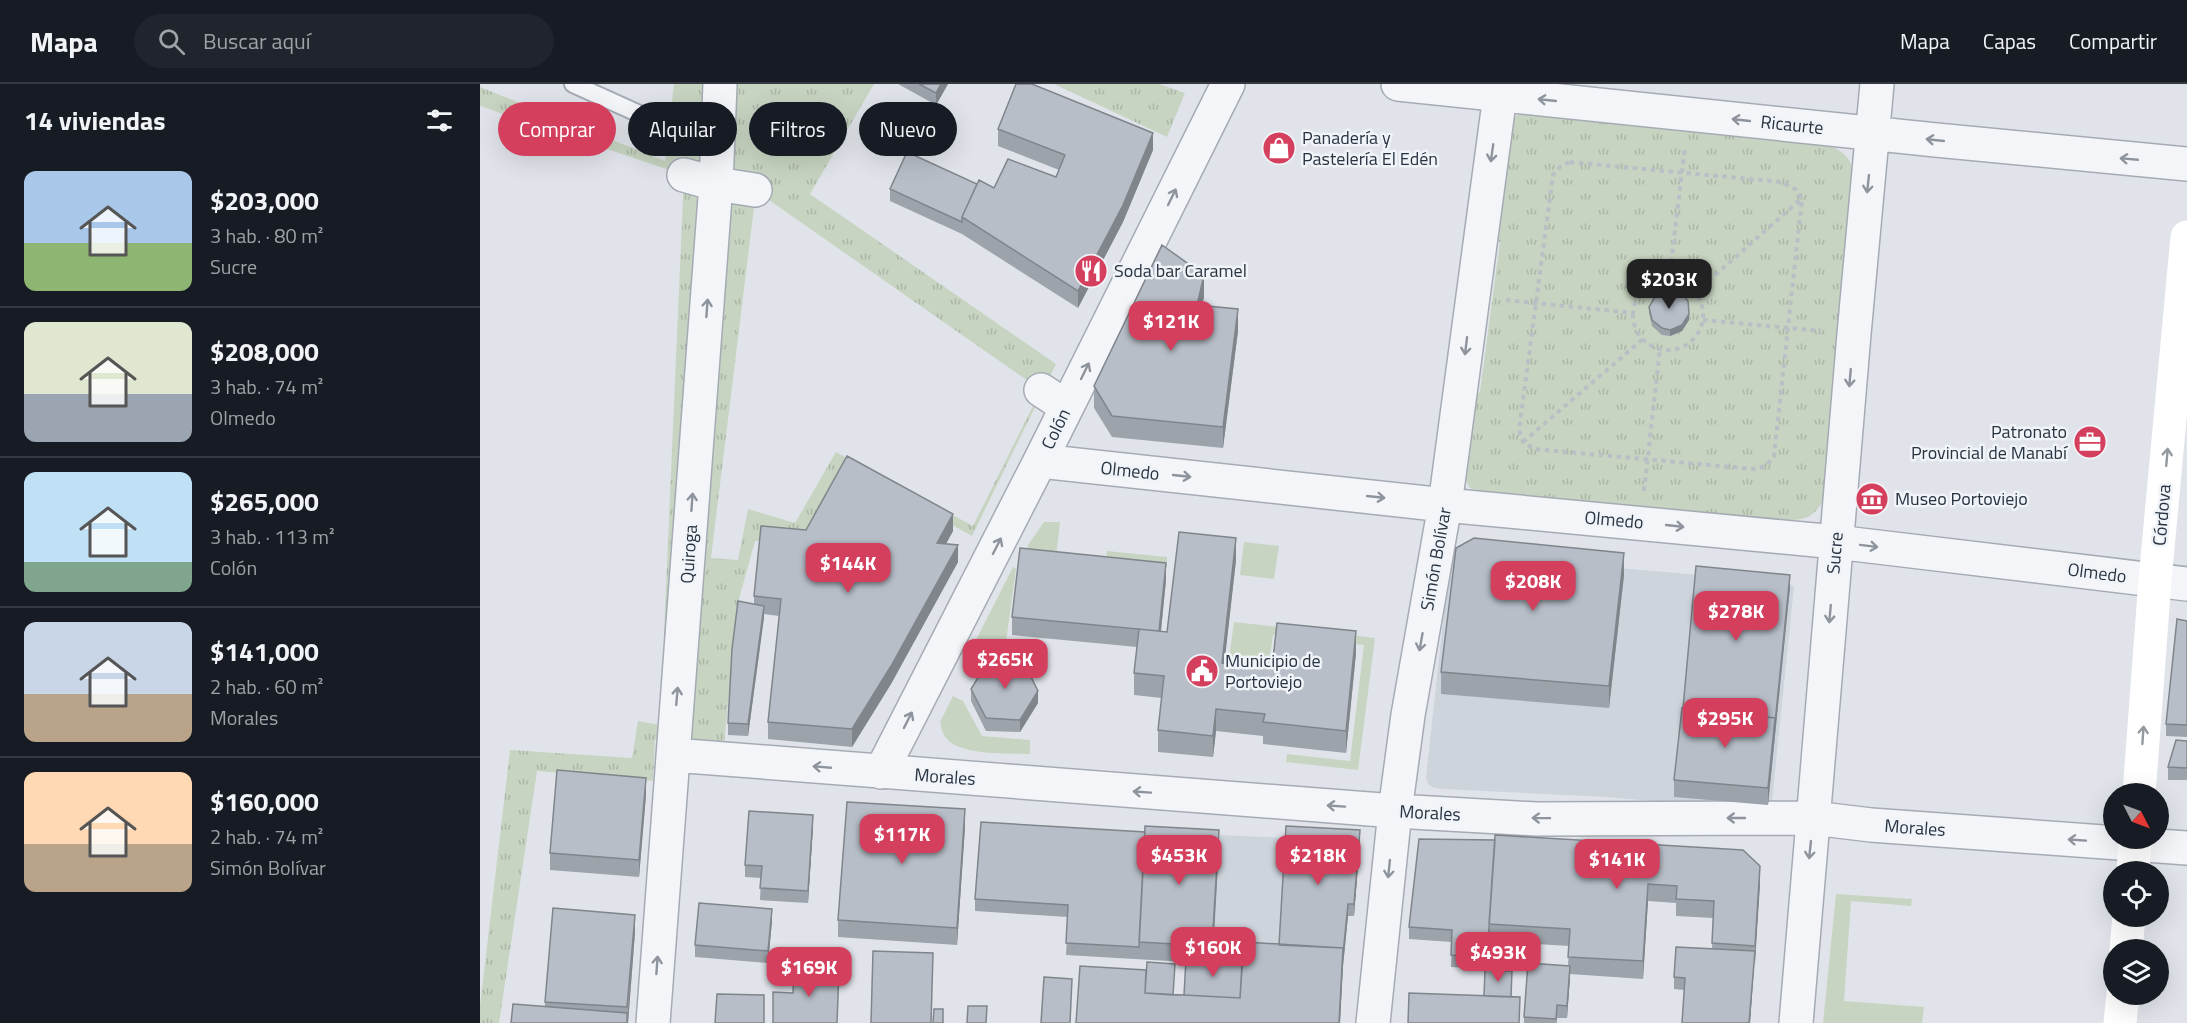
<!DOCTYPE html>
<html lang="es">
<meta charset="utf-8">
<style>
:root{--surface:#171b24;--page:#20242c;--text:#f1f3f6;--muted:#9ea1a6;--line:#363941;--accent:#d53f5e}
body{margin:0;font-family:"Titillium Web",sans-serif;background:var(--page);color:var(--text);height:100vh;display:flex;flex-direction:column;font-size:22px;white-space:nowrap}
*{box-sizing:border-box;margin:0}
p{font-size:20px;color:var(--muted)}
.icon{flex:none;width:33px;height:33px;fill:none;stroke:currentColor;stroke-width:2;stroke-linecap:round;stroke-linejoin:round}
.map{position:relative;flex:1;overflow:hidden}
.side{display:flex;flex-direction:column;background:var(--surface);width:480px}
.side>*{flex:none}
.guide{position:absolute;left:18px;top:18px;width:570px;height:54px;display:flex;gap:12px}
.needle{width:39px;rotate:132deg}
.controls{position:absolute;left:1623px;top:699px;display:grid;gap:12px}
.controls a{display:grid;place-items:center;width:66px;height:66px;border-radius:50%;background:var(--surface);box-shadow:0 6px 24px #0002;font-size:30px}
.price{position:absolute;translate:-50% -51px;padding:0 14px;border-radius:12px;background:var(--accent);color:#fff;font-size:20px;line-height:39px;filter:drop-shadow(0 2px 3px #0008)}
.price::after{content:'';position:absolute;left:50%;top:36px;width:18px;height:14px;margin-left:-9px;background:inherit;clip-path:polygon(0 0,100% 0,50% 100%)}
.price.selected{background:#222;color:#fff}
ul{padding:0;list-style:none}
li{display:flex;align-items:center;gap:18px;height:150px;padding:0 24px}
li+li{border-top:2px solid var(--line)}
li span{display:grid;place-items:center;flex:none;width:168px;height:120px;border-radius:12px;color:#555}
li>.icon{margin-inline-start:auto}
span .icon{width:72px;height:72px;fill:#fffc;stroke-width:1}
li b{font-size:26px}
h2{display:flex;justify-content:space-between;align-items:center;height:72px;padding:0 24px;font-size:26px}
.tag{padding:0 21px;border-radius:27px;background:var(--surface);box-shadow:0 6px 24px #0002;font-size:21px;line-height:54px}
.tag.selected{background:var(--accent);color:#fff}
header{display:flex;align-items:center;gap:36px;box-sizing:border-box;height:84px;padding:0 30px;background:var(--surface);border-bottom:2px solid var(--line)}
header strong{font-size:28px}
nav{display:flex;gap:33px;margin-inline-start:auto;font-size:21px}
.search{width:420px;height:54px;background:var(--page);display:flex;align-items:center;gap:15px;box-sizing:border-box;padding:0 21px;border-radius:33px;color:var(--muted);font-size:22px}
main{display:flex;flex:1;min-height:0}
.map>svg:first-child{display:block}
</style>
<header>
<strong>Mapa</strong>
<div class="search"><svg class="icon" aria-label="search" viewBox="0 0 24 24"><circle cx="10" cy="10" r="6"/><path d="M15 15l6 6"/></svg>Buscar aquí</div>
<nav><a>Mapa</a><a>Capas</a><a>Compartir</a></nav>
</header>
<main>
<section class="side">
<h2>14 viviendas<svg class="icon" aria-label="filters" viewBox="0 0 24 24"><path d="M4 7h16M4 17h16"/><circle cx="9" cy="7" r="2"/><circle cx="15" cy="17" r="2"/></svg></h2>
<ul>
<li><span style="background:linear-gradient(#a9c7e8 60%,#8fb573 0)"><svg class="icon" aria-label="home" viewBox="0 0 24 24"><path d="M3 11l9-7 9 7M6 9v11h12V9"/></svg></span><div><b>$203,000</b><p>3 hab. · 80 m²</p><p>Sucre</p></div></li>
<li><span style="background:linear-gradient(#dfe7d0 60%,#9aa5b1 0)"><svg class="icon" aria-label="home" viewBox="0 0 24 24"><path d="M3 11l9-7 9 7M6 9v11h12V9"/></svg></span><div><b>$208,000</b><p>3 hab. · 74 m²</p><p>Olmedo</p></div></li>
<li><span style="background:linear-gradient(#bfe0f5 75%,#7fa58c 0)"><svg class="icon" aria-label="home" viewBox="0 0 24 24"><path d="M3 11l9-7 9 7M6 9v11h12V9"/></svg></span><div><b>$265,000</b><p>3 hab. · 113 m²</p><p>Colón</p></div></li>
<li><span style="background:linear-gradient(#c9d6e8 60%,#b9a48a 0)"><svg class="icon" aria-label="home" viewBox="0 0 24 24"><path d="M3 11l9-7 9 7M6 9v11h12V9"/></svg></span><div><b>$141,000</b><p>2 hab. · 60 m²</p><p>Morales</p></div></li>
<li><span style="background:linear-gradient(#ffd9b3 60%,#b9a48a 0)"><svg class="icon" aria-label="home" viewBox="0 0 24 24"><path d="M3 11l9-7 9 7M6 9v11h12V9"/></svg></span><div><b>$160,000</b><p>2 hab. · 74 m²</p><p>Simón Bolívar</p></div></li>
</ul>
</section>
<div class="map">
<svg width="1707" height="939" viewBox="0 0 1707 939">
<defs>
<pattern id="grass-tufts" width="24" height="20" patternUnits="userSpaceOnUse" patternTransform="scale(1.5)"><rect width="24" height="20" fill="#c7d4c1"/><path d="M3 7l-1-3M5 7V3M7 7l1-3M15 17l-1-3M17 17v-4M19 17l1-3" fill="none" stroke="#abb6a7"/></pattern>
</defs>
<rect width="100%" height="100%" fill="#e0e4ea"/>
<path fill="#ced4dc" d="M984,470l323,29 7,4 -22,215 -13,8 -153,-13 -165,-8 -7,-1 -6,-4 -2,-7 23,-210 3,-7 5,-5z
M740,751l66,3 -7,124 -66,-5z"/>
<path fill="url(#grass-tufts)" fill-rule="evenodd" d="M194,0h200l-64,110 246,170 -84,172 -127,-69 -41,74h-49l-18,65 -13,139 -69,-5 -2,41 -116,-10 -38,252h-19v-17l30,-256 122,8 6,-37 22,4 24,-550 -204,-69v-19l185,74zM276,107l285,199 -68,136 -137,-74 -41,71 -47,-14 -10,51 -27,-2z
M574,0h105l26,9 -18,44z
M1039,30l311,32c14,6 19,11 24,25l-30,328c-10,18 -17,21 -37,21l-305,-28 -12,-4 -6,-10 7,-80 9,-6 20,-150 -9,-7 22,-116z"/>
<path fill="#c7d4c1" d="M564,438h16l-4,36 -30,-1 2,-12z
M764,458l35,4 -5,33 -34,-4z
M627,467l60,6v10l-61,-6z
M533,483l3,2 -11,80 -32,-3z
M754,538l141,16 -17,132 -72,-8 1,-8 63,7 14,-116 -91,-10 -7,49 -40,-4z
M473,612l10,5 19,35 48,4v14c-22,-1 -73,3 -86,-19 -2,-3 -3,-10 -4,-13z
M1356,810l76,5 -1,7 -60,-5 -7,100 80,6 -2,16h-99z"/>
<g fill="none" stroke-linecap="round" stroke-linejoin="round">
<defs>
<path id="lane" d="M93,0l144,65"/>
<path id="street" d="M918,0l538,56 251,24
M204,91l32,9 39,6
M561,306l26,17
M560,377l405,44 391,37 351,42
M193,671l722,56 141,8 277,-1 58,7 316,23
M401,688l159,-311 188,-377
M173,939l63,-839 4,-100
M893,939l22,-212 13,-96 37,-210 55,-410
M1316,939l58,-689 23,-250"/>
</defs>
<use href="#lane" stroke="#a5abb4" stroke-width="20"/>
<use href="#street" stroke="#a5abb4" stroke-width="36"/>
<path stroke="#babfc5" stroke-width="4" stroke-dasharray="4.5 4.5" stroke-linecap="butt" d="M1090,78l211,20 14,7 7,10 -28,257 -8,10 -12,3 -220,-20 -11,-7 -4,-12 34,-255 7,-8z
M1189,196l16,-133
M1153 231a35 35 0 1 1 70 0a35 35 0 1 1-70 0Z
M1215,209l106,-94
M1026,216l128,13
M1223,236l118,11
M1043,358l120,-103
M1164,407l16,-142"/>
<use href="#lane" stroke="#f3f5f8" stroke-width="16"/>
<use href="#street" stroke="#f3f5f8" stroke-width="33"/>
<path stroke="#fff" stroke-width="33" d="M1659,710l16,-214 32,-343
M1653,788l2,-34
M1646,866l3,-34
M1640,939l3,-29"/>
</g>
<path fill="#9da3ab" d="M418,0h50l-12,21z
M518,45l155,21 -30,72 -45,86 -116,-74 -72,-33v-12l104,-1 62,-11 3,-7 -61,-24z
M724,213l-2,8 36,26 -15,117 -111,-11 -18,-29v-22z
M1169,223l40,13 -7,11 -12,5 -8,-1 -10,-9 -3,-13z
M326,446l147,1 -7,13 12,18 -67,122 -39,63 -84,-8v-17l11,-106 -15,-2 -16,122 -20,-1v-12l26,-119v-8z
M756,476l-12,103 48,5 84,-15 -10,100 -83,-9v-8l-47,-5 -3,26 -55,-5v-22l4,-32 -28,-3v-22l3,-26 -125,-12v-18l154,-37 -5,51 6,1z
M1144,491l-15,133 -168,-14v-22z
M1310,503l-22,218 -94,-8v-17z
M1707,537v116l-21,-1v-12z
M491,605l67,14 -18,29 -34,-1 -15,-30z
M1707,657v39h-19v-13z
M166,711l-7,82 -89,-7v-17z
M333,743l-5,76 -48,-3 1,-22 -16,-1v-12z
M485,743l-8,118 -119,-8v-17z
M939,755l341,45 -10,139h-68l2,-33 -10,-1v-12l38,-28 1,-31 -37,-2v-13l-28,-2 -5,78 -73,-5 -3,44h-10v5h-33v-6l44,-51 1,-20 -80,-5 -2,28 -36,-2 1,-25 -43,-3v-12z
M880,758l-6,74h-6l-5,50 -3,57h-264l70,-38 27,10h11l2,-33 -120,-7 2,-38 -93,-6v-12l244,-52 -6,113 29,2 37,-17z
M292,837l-4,42 -73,-6v-12z
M155,848l-7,91 -83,-17v-4z"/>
<path fill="#80858b" d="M461,0h7l-12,21v-12z
M673,49v17l-30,72 -45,86v-17z
M724,191v22l-7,29v-21z
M758,225v22l-15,117v-21z
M1209,230v6l-7,11 -12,5v-6z
M473,430v17l-16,29v-17z
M756,454v22l-14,125v-22z
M478,461v17l-67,122 -39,63v-18z
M1144,469v22l-15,133v-22z
M686,479v17l-7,69v-17z
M1310,491v12l-22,218v-17l7,-70z
M284,522v12l-16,118v-12z
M876,547v22l-10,100v-22z
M558,607v12l-18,29v-12z
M736,625v22l-3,26v-21z
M166,694v17l-7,82v-17z
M485,725v18l-8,118v-17z
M333,731v12l-5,76v-12z
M739,746v17l-7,116v-17z
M880,746v12l-6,74v-12z
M1280,782v18l-5,79v-17z
M1168,800v17l-5,78v-18z
M868,820v12l-5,50v-12z
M292,825v12l-4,42v-12z
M155,831v17l-7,91h-1z
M863,864v18l-3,57h-1z
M1275,867l-5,72h-1z
M1090,882v12l-3,40v-12z"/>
<path fill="#b7bec7" stroke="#80858b" stroke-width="1.5" d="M439,0h22l-5,9z
M536,0h16l121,49 -30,72 -45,86 -116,-74 17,-37 15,8 14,-29 48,18 9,-22 -67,-26z
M427,68l70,32 -15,33v5l-72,-33z
M682,161l42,30 -7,30 41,4 -15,118 -111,-11 -18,-30z
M1193,206l11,6 4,5 1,13 -7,11 -12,5 -8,-2 -10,-8 -3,-13 7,-12 5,-4z
M367,372l106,58 -16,29 21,2 -67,121 -39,63 -84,-7 13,-123 -27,-3 7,-70 45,4z
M699,448l57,6 -14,125 50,5 5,-45 79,8 -10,100 -83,-9 2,-8 -49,-5 -3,27 -55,-6 6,-54 -30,-3 5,-44 28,3z
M994,454l150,15 -15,133 -168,-14 15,-124z
M540,464l146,15 -7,68 -147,-14z
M1216,482l94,9 -15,148v-5l-92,-10z
M258,517l26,5 -16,118 -20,-1 4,-74z
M1697,535l10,2v104l-21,-1z
M509,576l34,1 15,30 -18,29 -34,-2 -15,-29z
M1202,624l93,10 -7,70 -94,-8z
M1696,656l11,1v27l-19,-1z
M77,686l89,8 -7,82 -89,-7z
M367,718l118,7 -8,119 -119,-8z
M269,727l64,4 -5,76 -48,-3 2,-22 -17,-1z
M501,738l164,10 -6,115 -73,-4 2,-38 -93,-6z
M665,742l74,4 -7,116 -73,-4z
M806,742l74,4 -6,74h-6l-5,50v-6l-64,-3z
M1015,751l248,15 17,16 -5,80 -43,-3 2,-42 -38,-2 1,-13 -29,-2 -5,77 -75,-4 2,-28 -81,-5z
M939,755l76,1 -8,117 -36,-2 1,-25 -43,-3z
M219,819l73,6 -4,42 -73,-6z
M73,824l82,7 -8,92 -82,-5z
M764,858l99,6 -4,75h-263l4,-57 66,4 -1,23 95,5z
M1196,863l79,4 -6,72h-67l3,-45 -11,-1z
M393,867l60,2 -2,70h-60z
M706,875l56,3 -2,36 -56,-3z
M667,878l28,2 -2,31 -28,-2z
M1048,879l42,3 -3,40 -10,-1 -1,14 -32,-2z
M314,884l45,2 -2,53h-64v-31l20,1z
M1005,886l27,1 -1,26 -27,-1z
M564,893l28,2 -2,44h-29z
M929,909l111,4 -1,26h-111z
M237,910l47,1v28h-49z
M33,920l114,9v10h-116z
M488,922h19l-1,17h-19z
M454,925h9v14h-10z"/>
<defs><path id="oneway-shaft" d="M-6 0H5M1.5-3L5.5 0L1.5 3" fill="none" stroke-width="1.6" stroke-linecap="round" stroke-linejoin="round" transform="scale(1.5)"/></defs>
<g stroke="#8e949d">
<use href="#oneway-shaft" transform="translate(1067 16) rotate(-174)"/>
<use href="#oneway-shaft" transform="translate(1261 36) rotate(-174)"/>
<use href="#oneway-shaft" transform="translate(1455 56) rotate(-174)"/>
<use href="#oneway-shaft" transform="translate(1012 69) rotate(98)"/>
<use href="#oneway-shaft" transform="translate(1649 75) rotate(-175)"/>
<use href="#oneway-shaft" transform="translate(1388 100) rotate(96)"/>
<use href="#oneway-shaft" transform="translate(692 113) rotate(-64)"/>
<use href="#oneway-shaft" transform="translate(227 224) rotate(-86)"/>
<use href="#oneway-shaft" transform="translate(986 262) rotate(97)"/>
<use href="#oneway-shaft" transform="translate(605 287) rotate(-64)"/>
<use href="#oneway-shaft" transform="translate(1370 294) rotate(95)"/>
<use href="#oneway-shaft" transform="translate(702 392) rotate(6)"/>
<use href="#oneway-shaft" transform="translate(896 413) rotate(6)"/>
<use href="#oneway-shaft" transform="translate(212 418) rotate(-86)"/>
<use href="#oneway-shaft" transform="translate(1195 442) rotate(6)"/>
<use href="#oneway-shaft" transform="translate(517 462) rotate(-63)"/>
<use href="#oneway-shaft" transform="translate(1389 462) rotate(7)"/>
<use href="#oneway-shaft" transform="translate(1350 530) rotate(95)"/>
<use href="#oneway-shaft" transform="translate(941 558) rotate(100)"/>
<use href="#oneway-shaft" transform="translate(197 612) rotate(-85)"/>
<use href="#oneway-shaft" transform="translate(428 636) rotate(-63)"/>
<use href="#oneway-shaft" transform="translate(342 683) rotate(-175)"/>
<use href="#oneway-shaft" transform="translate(662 708) rotate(-176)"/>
<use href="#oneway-shaft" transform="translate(856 722) rotate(-176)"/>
<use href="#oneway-shaft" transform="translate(1061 734) rotate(-179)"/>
<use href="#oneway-shaft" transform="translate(1256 734) rotate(180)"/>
<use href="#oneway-shaft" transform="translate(1597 756) rotate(-176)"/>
<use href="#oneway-shaft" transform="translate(1330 766) rotate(96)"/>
<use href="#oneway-shaft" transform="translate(909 785) rotate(96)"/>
<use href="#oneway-shaft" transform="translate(177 881) rotate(-86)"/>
</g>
<g stroke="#9499a0">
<use href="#oneway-shaft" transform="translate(1687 373) rotate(-85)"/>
<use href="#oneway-shaft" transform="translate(1663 651) rotate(-86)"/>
</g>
<defs>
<symbol id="shop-disc" viewBox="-11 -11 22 22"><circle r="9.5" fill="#d53f5e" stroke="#f0f3f7"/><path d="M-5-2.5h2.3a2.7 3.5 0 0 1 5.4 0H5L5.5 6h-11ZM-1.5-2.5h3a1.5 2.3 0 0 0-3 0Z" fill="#fff"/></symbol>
<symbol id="restaurant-disc" viewBox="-11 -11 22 22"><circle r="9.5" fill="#d53f5e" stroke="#f0f3f7"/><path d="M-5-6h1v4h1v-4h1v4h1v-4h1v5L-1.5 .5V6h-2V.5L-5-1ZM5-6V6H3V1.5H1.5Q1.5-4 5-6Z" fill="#fff"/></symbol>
<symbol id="office-disc" viewBox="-11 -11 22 22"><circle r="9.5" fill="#d53f5e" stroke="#f0f3f7"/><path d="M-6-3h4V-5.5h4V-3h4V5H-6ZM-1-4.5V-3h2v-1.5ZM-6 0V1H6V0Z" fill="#fff"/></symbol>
<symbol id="museum-disc" viewBox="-11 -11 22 22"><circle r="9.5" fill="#d53f5e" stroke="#f0f3f7"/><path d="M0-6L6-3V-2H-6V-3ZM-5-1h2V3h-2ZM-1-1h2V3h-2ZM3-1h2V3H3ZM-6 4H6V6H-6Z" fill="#fff"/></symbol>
<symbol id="civic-disc" viewBox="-11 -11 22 22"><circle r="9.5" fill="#d53f5e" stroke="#f0f3f7"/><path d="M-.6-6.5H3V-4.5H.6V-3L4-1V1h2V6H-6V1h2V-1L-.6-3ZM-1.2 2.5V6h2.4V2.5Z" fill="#fff"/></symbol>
</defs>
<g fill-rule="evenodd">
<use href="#shop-disc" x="780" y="45" width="38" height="38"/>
<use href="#restaurant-disc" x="592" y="168" width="38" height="38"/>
<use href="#office-disc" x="1591" y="339" width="38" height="38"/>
<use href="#museum-disc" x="1373" y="396" width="38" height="38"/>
<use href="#civic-disc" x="703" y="568" width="38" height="38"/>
</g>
<g text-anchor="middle" stroke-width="5" stroke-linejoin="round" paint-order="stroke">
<g font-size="18" fill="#283342" stroke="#f0f3f7">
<text transform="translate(1312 41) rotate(6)" y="6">Ricaurte</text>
<text transform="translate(576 345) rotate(-64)" y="6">Colón</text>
<text transform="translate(650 387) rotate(6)" y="6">Olmedo</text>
<text transform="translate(1682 431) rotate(-85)" y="6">Córdova</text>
<text transform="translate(1134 436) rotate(5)" y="6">Olmedo</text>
<text transform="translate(1355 469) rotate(-85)" y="6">Sucre</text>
<text transform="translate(209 470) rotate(-86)" y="6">Quiroga</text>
<text transform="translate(956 475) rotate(-80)" y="6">Simón Bolívar</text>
<text transform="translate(1617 489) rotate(7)" y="6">Olmedo</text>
<text transform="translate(465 693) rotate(4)" y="6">Morales</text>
<text transform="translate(950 729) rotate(3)" y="6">Morales</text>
<text transform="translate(1435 744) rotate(4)" y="6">Morales</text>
</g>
<g font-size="18" fill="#283342" stroke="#f0f3f7" text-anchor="start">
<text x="822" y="60">Panadería y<tspan x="822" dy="21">Pastelería El Edén</tspan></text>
<text x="634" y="193">Soda bar Caramel</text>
<text x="1587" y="354" text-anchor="end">Patronato<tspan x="1587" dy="21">Provincial de Manabí</tspan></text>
<text x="1415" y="421">Museo Portoviejo</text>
<text x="745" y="583">Municipio de<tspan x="745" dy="21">Portoviejo</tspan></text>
</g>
</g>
</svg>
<div class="controls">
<a><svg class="needle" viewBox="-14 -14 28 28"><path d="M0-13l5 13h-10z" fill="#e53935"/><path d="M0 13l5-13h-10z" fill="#9ea1a6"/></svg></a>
<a><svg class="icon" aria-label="locate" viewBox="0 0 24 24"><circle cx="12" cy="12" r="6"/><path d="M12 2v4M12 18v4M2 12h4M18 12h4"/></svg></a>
<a><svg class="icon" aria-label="layers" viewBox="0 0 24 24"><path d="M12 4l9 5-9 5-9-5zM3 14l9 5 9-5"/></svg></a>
</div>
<b class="price selected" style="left:1189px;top:226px">$203K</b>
<b class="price" style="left:691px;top:268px">$121K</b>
<b class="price" style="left:368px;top:510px">$144K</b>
<b class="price" style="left:1053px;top:528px">$208K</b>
<b class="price" style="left:1256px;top:558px">$278K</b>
<b class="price" style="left:525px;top:606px">$265K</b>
<b class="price" style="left:1245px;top:665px">$295K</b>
<b class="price" style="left:422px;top:781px">$117K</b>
<b class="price" style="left:699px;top:802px">$453K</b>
<b class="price" style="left:838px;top:802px">$218K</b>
<b class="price" style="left:1137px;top:806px">$141K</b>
<b class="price" style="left:733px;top:894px">$160K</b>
<b class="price" style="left:1018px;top:899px">$493K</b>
<b class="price" style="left:329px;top:914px">$169K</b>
<div class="guide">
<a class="tag selected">Comprar</a>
<a class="tag">Alquilar</a>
<a class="tag">Filtros</a>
<a class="tag">Nuevo</a>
</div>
</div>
</main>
